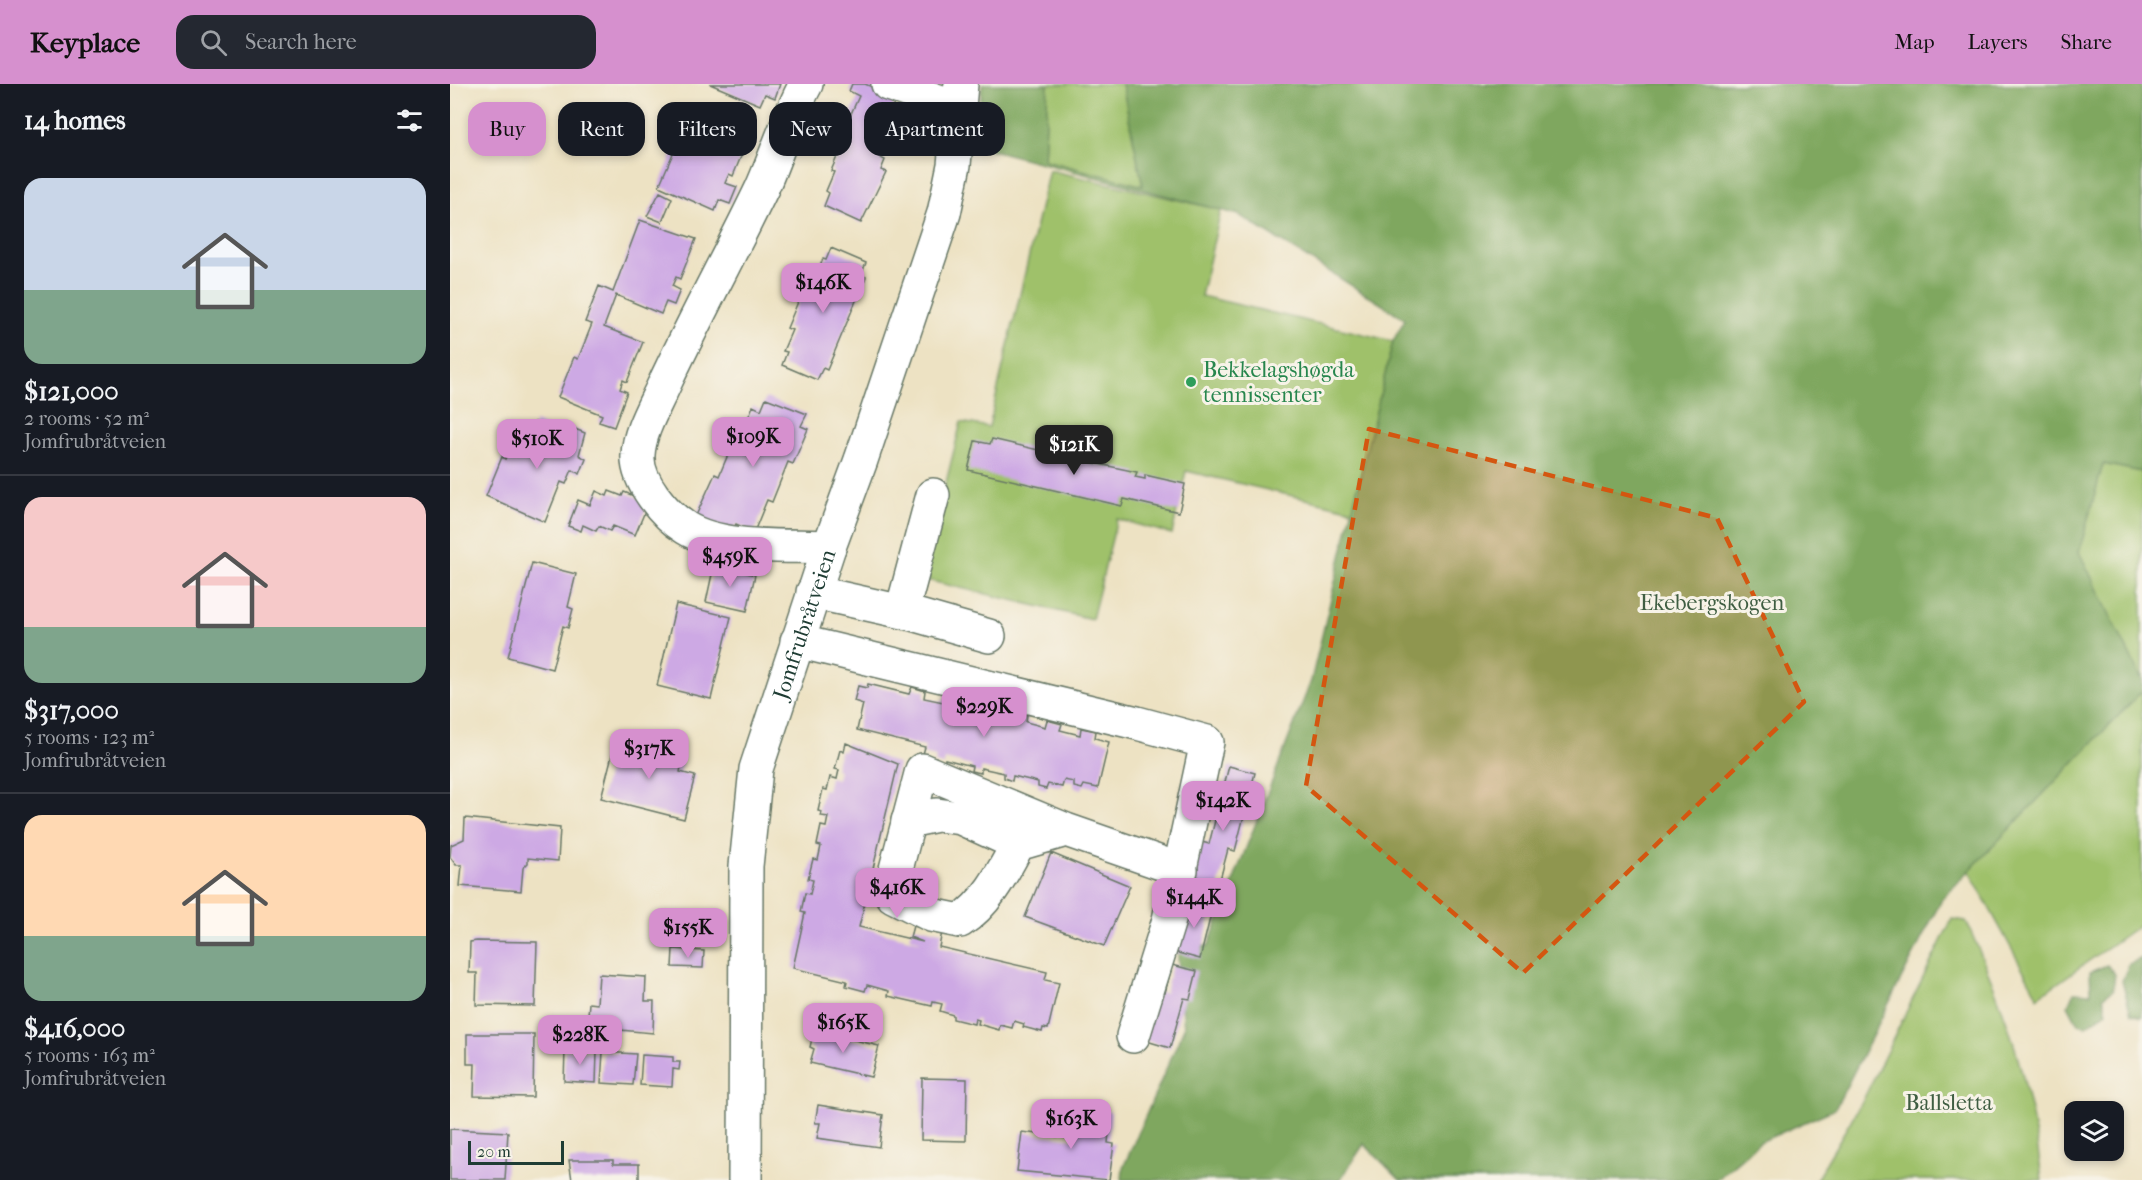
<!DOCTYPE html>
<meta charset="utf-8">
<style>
:root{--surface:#171b24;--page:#242831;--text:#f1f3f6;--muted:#9ea1a6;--line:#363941;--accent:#d690ce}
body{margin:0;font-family:"IM FELL French Canon",serif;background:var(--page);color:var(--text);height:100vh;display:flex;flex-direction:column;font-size:22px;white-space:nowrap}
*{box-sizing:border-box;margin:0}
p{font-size:20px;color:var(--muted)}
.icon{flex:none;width:33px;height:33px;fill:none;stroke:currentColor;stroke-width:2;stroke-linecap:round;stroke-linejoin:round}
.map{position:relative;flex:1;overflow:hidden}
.drawer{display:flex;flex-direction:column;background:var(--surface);width:450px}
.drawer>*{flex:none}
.hud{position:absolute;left:18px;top:18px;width:570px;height:54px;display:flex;gap:12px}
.fabs{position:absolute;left:1614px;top:1017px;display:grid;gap:12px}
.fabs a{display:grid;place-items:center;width:60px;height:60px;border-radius:12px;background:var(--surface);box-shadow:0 3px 9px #0003;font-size:30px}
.scale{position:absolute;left:18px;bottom:15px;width:96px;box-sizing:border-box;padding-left:6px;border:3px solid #1f3d34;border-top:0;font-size:16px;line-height:21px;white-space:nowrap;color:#1f3d34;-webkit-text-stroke:4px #f7f3e8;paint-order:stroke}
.price{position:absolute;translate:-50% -51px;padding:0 14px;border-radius:12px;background:var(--accent);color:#111;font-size:20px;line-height:39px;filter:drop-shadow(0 2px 3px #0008)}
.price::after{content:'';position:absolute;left:50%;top:36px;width:18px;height:14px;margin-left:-9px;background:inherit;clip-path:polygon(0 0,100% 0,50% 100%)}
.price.on{background:#222;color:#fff}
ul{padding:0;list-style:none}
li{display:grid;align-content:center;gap:12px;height:318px;padding:0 24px}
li+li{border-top:2px solid var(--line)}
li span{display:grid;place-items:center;height:186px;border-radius:18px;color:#555}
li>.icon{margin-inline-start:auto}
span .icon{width:108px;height:108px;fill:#fffc;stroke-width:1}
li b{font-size:26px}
h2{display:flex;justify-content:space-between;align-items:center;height:72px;padding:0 24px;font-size:26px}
.chip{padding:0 21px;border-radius:18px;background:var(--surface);box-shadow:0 3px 9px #0003;font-size:21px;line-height:54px}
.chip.on{background:var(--accent);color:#111}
header{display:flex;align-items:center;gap:36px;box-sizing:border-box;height:84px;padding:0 30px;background:var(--accent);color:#111}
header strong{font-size:28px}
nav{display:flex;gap:33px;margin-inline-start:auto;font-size:21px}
.search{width:420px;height:54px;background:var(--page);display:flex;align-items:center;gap:15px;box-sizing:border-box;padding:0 21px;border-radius:18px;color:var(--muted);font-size:22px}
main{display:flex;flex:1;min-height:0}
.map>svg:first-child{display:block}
</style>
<header>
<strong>Keyplace</strong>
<div class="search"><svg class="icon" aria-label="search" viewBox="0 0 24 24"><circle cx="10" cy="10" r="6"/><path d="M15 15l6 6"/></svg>Search here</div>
<nav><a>Map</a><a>Layers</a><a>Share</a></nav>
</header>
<main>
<section class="drawer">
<h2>14 homes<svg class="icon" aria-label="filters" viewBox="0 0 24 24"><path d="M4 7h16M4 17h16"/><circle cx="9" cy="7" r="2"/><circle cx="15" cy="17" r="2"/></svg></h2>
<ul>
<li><span style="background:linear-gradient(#c9d6e8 60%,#7fa58c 0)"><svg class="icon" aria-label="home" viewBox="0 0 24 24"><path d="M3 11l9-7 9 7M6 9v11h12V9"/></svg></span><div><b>$121,000</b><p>2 rooms · 52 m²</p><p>Jomfrubråtveien</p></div></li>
<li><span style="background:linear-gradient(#f6c9c9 70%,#7fa58c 0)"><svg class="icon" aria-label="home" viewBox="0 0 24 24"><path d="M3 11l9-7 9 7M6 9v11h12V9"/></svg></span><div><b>$317,000</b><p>5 rooms · 123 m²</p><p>Jomfrubråtveien</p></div></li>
<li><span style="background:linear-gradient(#ffd9b3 65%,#7fa58c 0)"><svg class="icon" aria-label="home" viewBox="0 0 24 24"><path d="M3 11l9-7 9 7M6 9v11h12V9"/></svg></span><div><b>$416,000</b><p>5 rooms · 163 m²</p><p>Jomfrubråtveien</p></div></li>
</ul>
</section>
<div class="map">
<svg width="1692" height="1096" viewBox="0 0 1692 1096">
<rect width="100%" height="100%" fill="#f7f3e8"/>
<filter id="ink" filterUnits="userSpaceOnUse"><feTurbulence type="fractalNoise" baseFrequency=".0167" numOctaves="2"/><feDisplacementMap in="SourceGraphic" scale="12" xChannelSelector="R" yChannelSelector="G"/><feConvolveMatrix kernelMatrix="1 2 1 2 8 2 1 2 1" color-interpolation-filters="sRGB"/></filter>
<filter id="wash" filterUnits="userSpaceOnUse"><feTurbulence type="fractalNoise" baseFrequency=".008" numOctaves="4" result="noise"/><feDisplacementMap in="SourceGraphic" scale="24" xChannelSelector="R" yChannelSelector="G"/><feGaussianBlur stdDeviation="1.35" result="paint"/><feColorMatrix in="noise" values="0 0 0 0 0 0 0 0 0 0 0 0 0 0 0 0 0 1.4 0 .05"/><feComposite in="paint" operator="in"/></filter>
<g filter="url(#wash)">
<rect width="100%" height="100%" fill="#ede2c3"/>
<path fill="#9fc16a" stroke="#5f7f4f" stroke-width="1.5" d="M598,0h74l21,102 -99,-26z
M599,86l172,40 -20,86 192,45 -40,169 -167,-39 -14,63 -55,-15 -25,100 -170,-40 39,-157 28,5z
M1653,380l39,8v208l-63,-128z
M1692,607v232l-104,74 -69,-126z
M1502,835l14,2c39,84 66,167 76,259h-226l47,-80z"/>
<path fill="#7fa75e" stroke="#4f7249" stroke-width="1.5" d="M532,0h66l-4,76 99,26 -21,-102h1020v388l-39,-8 -24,88 63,128v11l-200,208 -107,210 -75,33 -44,38h-316l-36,-36 -24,36h-218l1,-12 61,-140 -7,-82h31l103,-265 82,-340 12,-22 -166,-104 -262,-69z
M1692,874v59l-11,-3 -9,-33 7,-17z
M1657,881l8,9 -2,16 -10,7 4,15 -21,14 -8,-2 -10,-19 6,-13 17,1 -1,-21z"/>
<g id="blocks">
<path fill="#cda9e4" d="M260,0h70l-5,14 -10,-4 -5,11z
M402,0h13l31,13 -12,36 7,3 -10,22 4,2 -4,10 5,2 -25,51 -37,-17 5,-13 -3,-2 8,-19 -3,-1 11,-26 -9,-3 11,-26 5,2 10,-22 -10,-5z
M248,25l13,5 2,7 36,16 -16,39 -4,-2 -4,9 12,4 -7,17 -11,-4 -4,11 -56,-25 15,-35 6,1 -2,-1 14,-35 2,1z
M210,108l12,6 -10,24 -15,-6z
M190,136l56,19 -16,40 -4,-2 -4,9 8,4 -6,15 -8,-3 -5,12 -45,-19 -12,32 39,15 -16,40 -4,-2 -3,9 7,3 -13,35 -15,-5 3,-7 -44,-18 16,-40 4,2 14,-35 -7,-2 14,-36 14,6z
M381,164l35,15 -5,12 5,2 -39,93 -4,-2 -6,12 -35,-15 5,-13 -4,-1 9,-21 -5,-2 21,-50 6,3 9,-22 3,1z
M316,314l41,16 -6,12 7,3 -15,35 -5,-2 -16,40 -5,-2 -13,32 -18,-8 -6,12 -36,-16 21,-46 4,2 16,-38 4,2 14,-34 8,4z
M85,338l27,12 3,-9 20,8 -6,22 7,4 -6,15 -8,-4 -6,14 -5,-2 -16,40 -59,-26 16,-39 3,2 9,-23 13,5z
M542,355l59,14v6l23,4 1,-4 62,13 -2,5 10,2v-4l40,9 -6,28 -55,-13 -2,7 -154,-36 7,-29 15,3z
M146,407l11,5 2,-5 13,5 2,-4 25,10 -14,33 -22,-9 -3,5 -11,-5 -3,5 -13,-6 -2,6 -13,-5 10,-26 12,5z
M82,479l44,11 -8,33 5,2 -5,19 -5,-2 -11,43 -44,-12z
M264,481l41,10 -8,36 -41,-9z
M226,520l55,13 -20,82 -54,-13z
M418,600l41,10 3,-7 13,4 -1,7 19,4 3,-8 14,4 -2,8 28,7 1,-8 15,4 -1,7 10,2 2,-7 14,4 -1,7 19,5 2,-7 15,4 -2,6 20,5 1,-7 15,3 -1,7 14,4 -11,46 -14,-3 -2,4 -8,-2v-5l-10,-2 -2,7 -14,-3 -2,5 -8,-2v-5l-25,-6 -1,5 -8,-3v-5l-23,-5v5l-10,-2 1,-5 -27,-7 -1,6 -9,-2 1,-6 -13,-3 2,-7 -68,-17 6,-26 -9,-3 4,-15 9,2z
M200,653l11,2 -3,9 18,4 -3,9 9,2 -2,9 15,4 -11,43 -83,-21 11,-43 8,2 4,-16 22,6z
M396,659l52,21 -39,163 64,15 -13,-5 3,-11 29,6 -3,15 108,25 -2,8 14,3 -11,46 -5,-1 -1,4 -19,-5 1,-3 -10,-3 -2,7 -12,-3 -1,5 -21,-6 1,-4 -4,-1 -1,5 -21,-5v-4l-13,-4 2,-7 -9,-2 -1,4 -44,-10 1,-5 -22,-6 -2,6 -19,-5 1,-5 -54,-13 12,-55 -4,-1 4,-19 5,1 3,-14 -5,-1 5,-20 5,1 3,-14 -4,-1 4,-19 5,1 2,-10 -7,-1 1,-4 -4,-1 5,-22 4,1 3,-13 7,2 2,-9 -4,-1 5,-19 4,2z
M779,682l26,7 -20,78 -7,-2 -13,50 -25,-7 12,-50 7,2z
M15,734l95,10 -2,33 -30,-3v5l-5,5 -2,23 -61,-5 2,-21h-6l-6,-8 1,-12 13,-6z
M601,769l79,33 -26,60 -79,-29z
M737,816l26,6 -13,53 -26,-7z
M27,857l60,1 -2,64 -59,-1 1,-32h-8l1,-31z
M223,865l31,2 -1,17 -31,-1z
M722,881l25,6 -7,28 -6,-1 -14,50 -27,-8 14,-49 8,2z
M149,890l47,3 -1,24h9l-1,32 -66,-6 2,-24 8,1z
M364,946l65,16 -8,31 -61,-14 4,-14 -4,-2z
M17,950h67l-1,63 -59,-1 1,-32h-8z
M115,966l32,2 -1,31 -32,-2z
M153,968l33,2 -3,31 -32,-2z
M192,971l31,2v5h7l-1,8 -6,-1 -1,18 -32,-2z
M472,994l45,1 -1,62 -45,-1z
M368,1021l65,10 -4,32 -62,-9 3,-15h-5z
M629,1024l32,4 -3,31 6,1 -5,36 -92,-9 5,-39 53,7z
M0,1045l58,3 -3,48h-55z
M119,1076h44v4h26v16h-67z"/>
</g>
</g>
<g filter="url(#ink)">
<use href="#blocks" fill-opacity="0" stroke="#677766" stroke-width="1.5"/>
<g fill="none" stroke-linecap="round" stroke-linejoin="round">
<defs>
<g id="minor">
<path d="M356,0c-18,33 -29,70 -44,104 -32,67 -68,132 -99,199 -9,20 -24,45 -25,68 -2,26 27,60 48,73 35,22 102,17 143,19"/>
<path d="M438,0l71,24"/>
<path d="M363,508l99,22 77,22"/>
<path d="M452,527l31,-116"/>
<path d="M347,557l340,82 70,19 -38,178 -36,116"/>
<path d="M458,737l29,-6 24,3 57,26"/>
<path d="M616,746l-48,14c-15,28 -31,60 -58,77l-29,-6 -38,-19 3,-27 26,-99 144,60 115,40"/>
<path id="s1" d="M295,1096l1,-314 10,-97 73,-222 32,-87 83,-247 10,-48 7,-81"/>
</g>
</defs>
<use href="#minor" stroke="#677766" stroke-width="36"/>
<use href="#minor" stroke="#fff" stroke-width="33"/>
</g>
</g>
<path fill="#d45610" fill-opacity="0.2" stroke="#d45610" stroke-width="4.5" stroke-dasharray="12 8" stroke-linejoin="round" d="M919,345l348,89 87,184 -281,271 -217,-187z"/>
<circle fill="#2e9e5b" stroke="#f7f3e8" stroke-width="2" cx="741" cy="298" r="6"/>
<g text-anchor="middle" stroke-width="6" stroke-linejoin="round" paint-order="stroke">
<g font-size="22" fill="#27864d" stroke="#f7f3e8" text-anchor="start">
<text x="753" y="293">Bekkelagshøgda<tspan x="753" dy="25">tennissenter</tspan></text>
</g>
<g font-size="22" fill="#3f5e42" stroke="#f7f3e8">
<text x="1262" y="526">Ekebergskogen</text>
<text x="1499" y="1026">Ballsletta</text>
</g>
<g font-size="22" fill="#1f3d34" stroke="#f7f3e8">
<text dy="8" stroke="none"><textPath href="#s1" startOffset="564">Jomfrubråtveien</textPath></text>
</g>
</g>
</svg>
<div class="fabs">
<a><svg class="icon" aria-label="layers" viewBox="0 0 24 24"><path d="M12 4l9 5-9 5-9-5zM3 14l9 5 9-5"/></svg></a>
</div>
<div class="scale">20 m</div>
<b class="price" style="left:373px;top:230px">$146K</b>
<b class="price" style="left:303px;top:384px">$109K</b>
<b class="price" style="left:87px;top:386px">$510K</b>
<b class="price on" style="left:624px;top:392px">$121K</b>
<b class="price" style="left:280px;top:504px">$459K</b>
<b class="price" style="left:534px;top:654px">$229K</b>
<b class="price" style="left:199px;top:696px">$317K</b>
<b class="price" style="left:773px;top:748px">$142K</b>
<b class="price" style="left:447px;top:835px">$416K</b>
<b class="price" style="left:744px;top:845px">$144K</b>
<b class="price" style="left:238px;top:875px">$155K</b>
<b class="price" style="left:393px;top:970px">$165K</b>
<b class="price" style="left:130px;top:982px">$228K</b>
<b class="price" style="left:621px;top:1066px">$163K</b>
<div class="hud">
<a class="chip on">Buy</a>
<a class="chip">Rent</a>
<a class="chip">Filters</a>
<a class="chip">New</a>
<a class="chip">Apartment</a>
</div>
</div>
</main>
